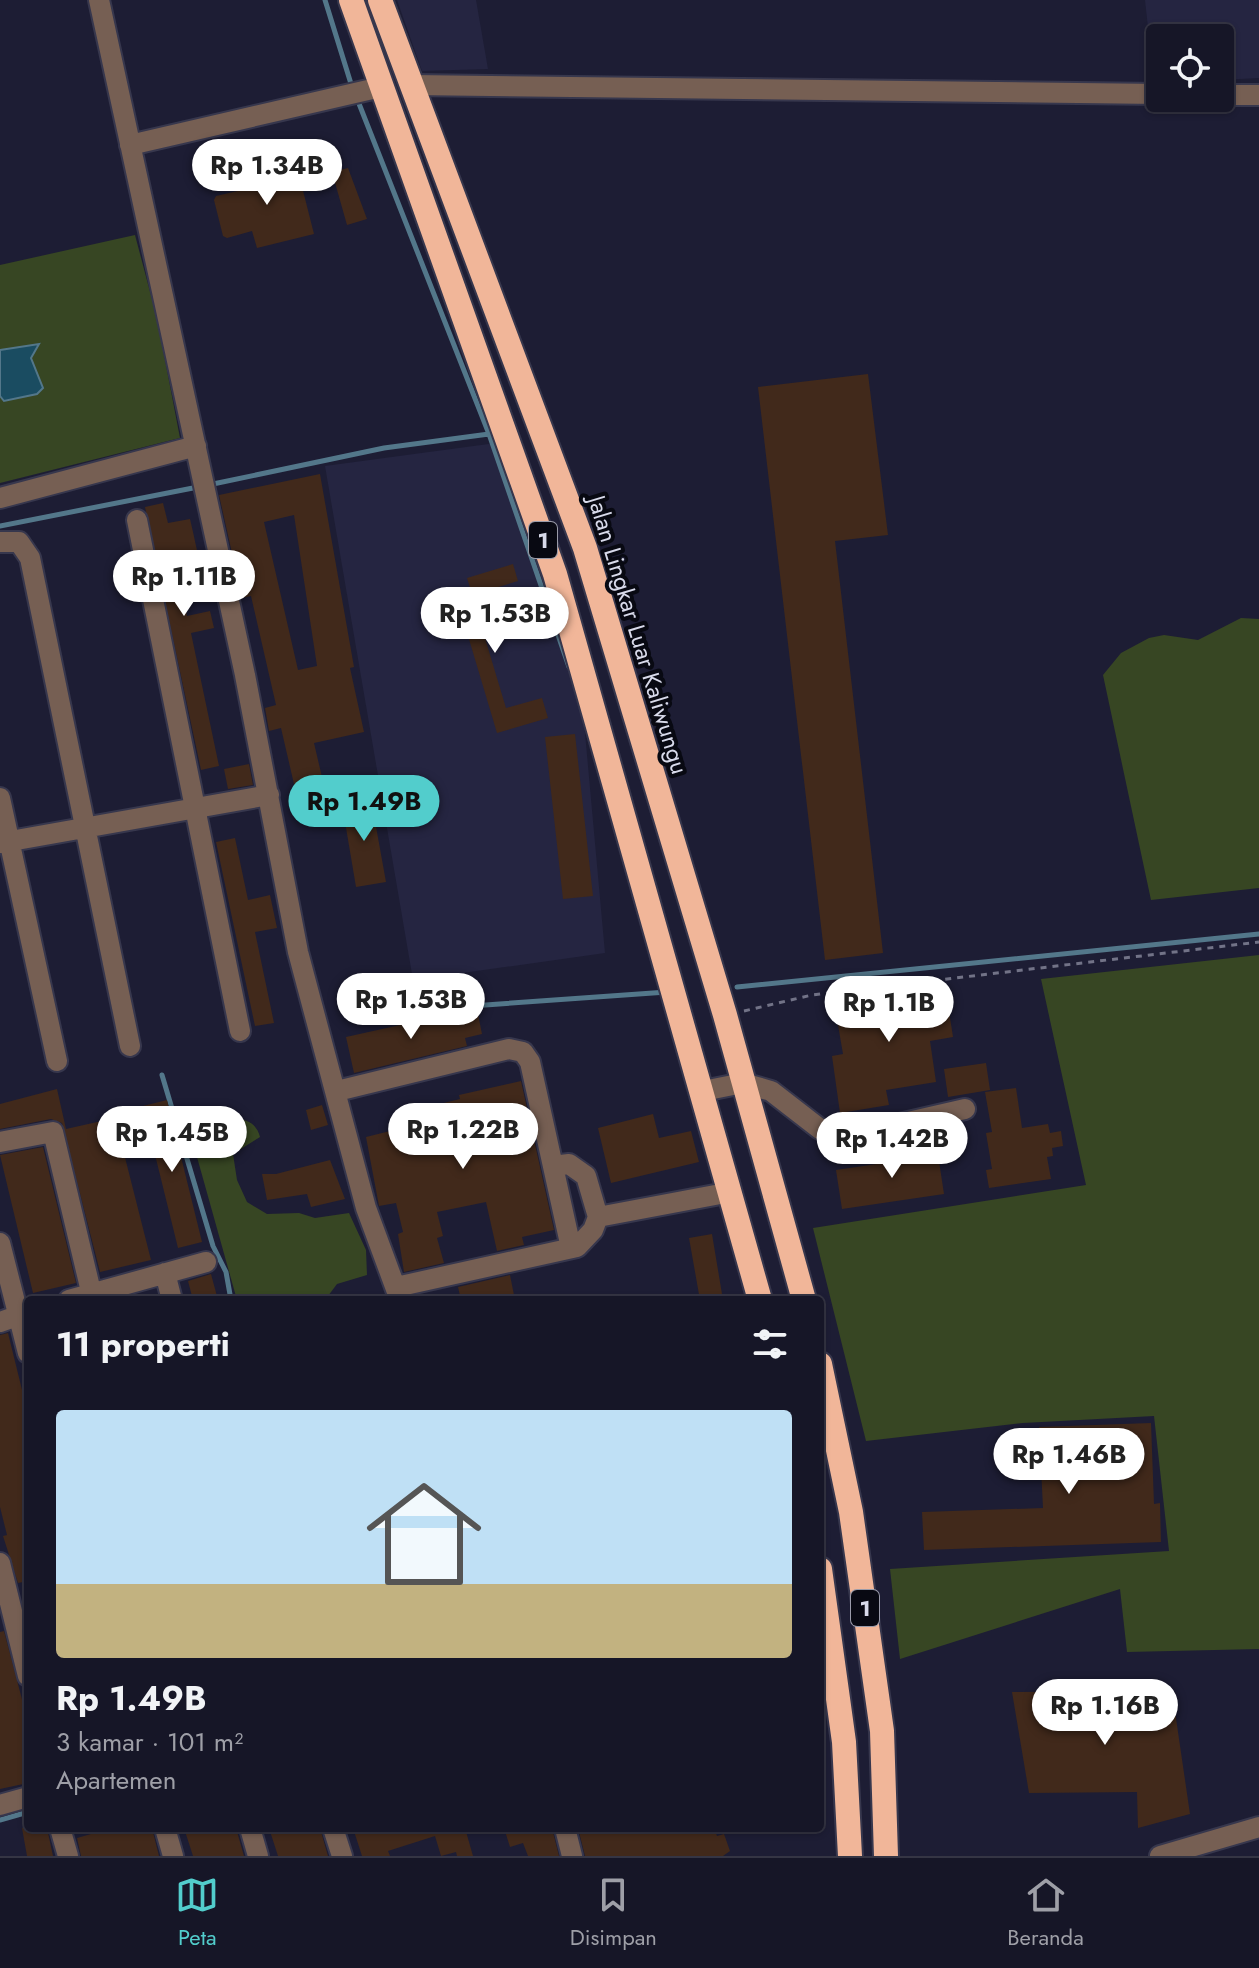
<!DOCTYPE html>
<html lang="id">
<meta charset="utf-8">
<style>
:root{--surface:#161627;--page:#1f1f2f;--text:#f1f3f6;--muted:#9e9fa7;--line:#353544;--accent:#52cdcc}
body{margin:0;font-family:Jost,sans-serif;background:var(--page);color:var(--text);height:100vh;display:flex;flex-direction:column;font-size:30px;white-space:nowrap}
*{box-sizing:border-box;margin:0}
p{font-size:26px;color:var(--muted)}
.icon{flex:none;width:44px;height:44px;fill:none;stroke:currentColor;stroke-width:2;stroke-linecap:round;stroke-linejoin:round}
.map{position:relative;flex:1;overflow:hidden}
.side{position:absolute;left:24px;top:1296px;width:800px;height:536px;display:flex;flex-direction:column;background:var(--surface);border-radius:8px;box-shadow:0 2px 6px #0004,0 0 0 2px var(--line)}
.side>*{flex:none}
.buttons{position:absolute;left:1146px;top:24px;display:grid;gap:16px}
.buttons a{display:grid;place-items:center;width:88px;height:88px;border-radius:8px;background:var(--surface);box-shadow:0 2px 6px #0004,0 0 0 2px var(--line);font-size:40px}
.price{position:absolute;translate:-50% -68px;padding:0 18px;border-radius:28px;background:#fff;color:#222;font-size:26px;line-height:52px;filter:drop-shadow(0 2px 4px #0008)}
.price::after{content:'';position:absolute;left:50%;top:48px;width:24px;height:18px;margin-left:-12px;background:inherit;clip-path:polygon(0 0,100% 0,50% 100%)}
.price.on{background:var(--accent);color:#111}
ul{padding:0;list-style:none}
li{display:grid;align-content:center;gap:16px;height:424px;padding:0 32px}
li span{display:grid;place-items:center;height:248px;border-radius:8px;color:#555}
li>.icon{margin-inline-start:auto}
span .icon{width:144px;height:144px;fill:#fffc;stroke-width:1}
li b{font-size:34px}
h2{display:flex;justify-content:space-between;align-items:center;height:96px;padding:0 32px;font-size:34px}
.tabs{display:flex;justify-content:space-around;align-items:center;height:112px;border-top:2px solid var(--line);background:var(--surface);font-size:22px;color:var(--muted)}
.tabs a{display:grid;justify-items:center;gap:4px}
.tabs .on{color:var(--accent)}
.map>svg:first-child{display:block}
</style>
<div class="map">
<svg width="1259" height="1856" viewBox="0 0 1259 1856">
<rect width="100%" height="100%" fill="#1d1d34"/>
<path fill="#252541" d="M397,0h79l12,69 -66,2z
M1145,0h114v78l-39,2v-42h-60v45h-6z
M496,443l85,246 24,264 -192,27 -88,-514z"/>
<path fill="#374623" d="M135,235l22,83 23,120 -180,45v-87l5,5 32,-7 5,-6 -11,-31 7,-13 -38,6v-85z
M1241,618l18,1v269l-108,12 -48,-225 18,-22 28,-15 15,-3 34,5z
M1259,955v694l-132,3 -7,-63 -220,70 -10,-90 279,-18 -15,-135 -131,7 -157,18 -53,-213 273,-43 -45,-206z
M228,1119c15,-1 28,2 32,18l-27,17 4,26 10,22 20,12 32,-1 16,5 34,-5 17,37 1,25 -30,9 -12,16h-88l-47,-168 14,-8z"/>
<path fill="#1a4c61" stroke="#53778a" stroke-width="2" d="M39,344l-8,14 12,30 -6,6 -33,7 -4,-5v-46z"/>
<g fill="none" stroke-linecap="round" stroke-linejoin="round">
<path stroke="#53778a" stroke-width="5" d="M325,0l27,87
M356,96l133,338 80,233
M213,484l171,-36 105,-14
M0,526l193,-38
M737,987l522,-53
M457,1007l210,-15
M162,1075l51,171 13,26 5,28
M0,1820l28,-8"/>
</g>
<path fill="#41291b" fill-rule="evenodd" d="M296,163l18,71 -57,14 -5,-17 -25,7 -4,-2 -9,-36 2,-4 26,-6 -3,-13z
M348,168l19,51 -20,6 -15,-53z
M868,374l20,161 -53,6 48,412 -58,7 -67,-573z
M320,474l34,193 -4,1 14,64 -50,11 11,47 -28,7 -16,-69 -12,3 -4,-23 11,-3 -25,-109 -9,2 -23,-103zM294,515l23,151 -19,4 -34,-148z
M163,503l5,20 22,-4 3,13 10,46 -23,4 7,34 23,-5 4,17 -23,5 28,133 -18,4 -56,-263z
M513,564l5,17 -46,14 34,113 36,-10 6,20 -51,15 -40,-134 15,-5 -5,-16z
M575,734l18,162 -30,3 -18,-162z
M249,764l4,21 -25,4 -4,-20z
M371,799l15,83 -30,5 -14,-83z
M235,838l13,62 22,-5 7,33 -22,4 19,91 -19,3 -39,-184z
M945,985l8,52 -23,4 6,41 -50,8 3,15 -49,8 -8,-57 11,-2 -5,-29 14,-3 -4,-28z
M459,1012l1,6 18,-4 4,20 -17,4 2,8 -113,27 -8,-36z
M986,1063l4,27 -42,7 -4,-28z
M521,1081l33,149 -32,7 2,8 -27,6 -11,-49 -49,10 6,24 -6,2 7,25 -40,9 -6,-38 5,-2 -7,-29 -17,3 -13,-69 52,-13 -3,-14 45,-11 -1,-4z
M1016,1088l6,40 26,-4 2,9 11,-2 2,15 -11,2 1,8 -6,1 4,22 -62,9 -3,-18 6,-1 -6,-36 6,-1 -7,-40z
M57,1089l9,40 49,-11 36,142 -51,12 -38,-149 -11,-4 -51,10v-25z
M167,1100l35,142 -24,6 -35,-142z
M322,1105l6,20 -17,5 -5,-20z
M653,1114l6,24 32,-7 8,31 -88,21 -13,-55z
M43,1147l33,136 -43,10 -33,-138z
M937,1148l7,46 -102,15 -6,-39 68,-10 -1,-7z
M330,1160l15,39 -34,8 -4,-13 -40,6 -5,-26h14z
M712,1234l11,66h-23l-11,-62z
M211,1274l7,26h-25l-5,-19z
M510,1275l5,25h-54l-3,-13z
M8,1333l20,81v167l-10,2 -15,-47 4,-1 -7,-28v-172z
M1151,1423l3,81 6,-1 1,39 -237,8 -2,-38 121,-4 -4,-81z
M4,1631l24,91v61l-28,6v-157z
M1172,1691l18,123 -52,14 -1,-36 -108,1 -17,-101z
M22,1828h25l6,28h-26z
M112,1828h40l7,28h-78l-4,-18z
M184,1828h52l8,28h-51z
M269,1828h51l8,28h-50z
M353,1828h112l8,28h-16l-1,-4 -15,4 -6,-20 -47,15 2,5h-28z
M504,1828h48l7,28h-31l-5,-13 -13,4z
M578,1828h116l1,4 19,-4 3,8 7,-2 6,17 -7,5h-138z"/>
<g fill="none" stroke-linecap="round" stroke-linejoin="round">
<defs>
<path id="minor" d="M99,0l146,675 53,277 68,256 34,92
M412,85l748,9
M1220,95h39
M130,145l251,-58
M0,498l196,-52
M137,520l103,511
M0,542h19l11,16 100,488
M0,798l57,263
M0,843l269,-48
M337,1091l172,-42 14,3 7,10 41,186
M703,1091l40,-8 28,8 49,38 23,8 122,-28
M0,1142l53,-10 40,168
M553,1166l16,-2 17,12 12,41
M0,1243l28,110
M165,1273l7,27
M396,1287l181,-40 16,-17 5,-13 133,-25
M69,1300l137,-38
M0,1322l28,-10
M0,1563l28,113
M0,1805l28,-8
M60,1828l8,28
M165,1828l8,28
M250,1828l8,28
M333,1828l9,28
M565,1828l7,28
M1160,1856l99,-29"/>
<path id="highway" d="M351,0l204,574 205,726
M380,0l205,548 140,467 79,285
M820,1364l31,148 31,219 4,125
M820,1569l24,173 6,114"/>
</defs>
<use href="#minor" stroke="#37374d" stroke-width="24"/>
<use href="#highway" stroke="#37374d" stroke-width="28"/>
<path stroke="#727387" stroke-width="3" stroke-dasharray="6 6" stroke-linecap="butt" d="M744,1011l68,-16 447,-53"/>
<use href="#minor" stroke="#765f53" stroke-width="20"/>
<use href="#highway" stroke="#f1b699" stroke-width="24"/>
</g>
<g text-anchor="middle" stroke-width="8" stroke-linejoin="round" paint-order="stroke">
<g fill="#080912" stroke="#9a9ba9" stroke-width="2">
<rect x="529" y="522" width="28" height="36" rx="6"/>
<rect x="851" y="1590" width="28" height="36" rx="6"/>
</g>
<g font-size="22" font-weight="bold" fill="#d8daea">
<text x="543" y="548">1</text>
<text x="865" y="1616">1</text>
</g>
<g font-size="24" fill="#d8daea" stroke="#080912">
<text transform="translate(638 635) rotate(73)" y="8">Jalan Lingkar Luar Kaliwungu</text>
</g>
</g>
</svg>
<div class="buttons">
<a><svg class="icon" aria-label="locate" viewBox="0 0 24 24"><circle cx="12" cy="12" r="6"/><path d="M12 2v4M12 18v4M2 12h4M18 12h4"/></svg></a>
</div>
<b class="price" style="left:267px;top:207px">Rp 1.34B</b>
<b class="price" style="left:184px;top:618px">Rp 1.11B</b>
<b class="price" style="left:495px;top:655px">Rp 1.53B</b>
<b class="price on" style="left:364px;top:843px">Rp 1.49B</b>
<b class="price" style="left:411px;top:1041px">Rp 1.53B</b>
<b class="price" style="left:889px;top:1044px">Rp 1.1B</b>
<b class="price" style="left:463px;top:1171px">Rp 1.22B</b>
<b class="price" style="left:172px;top:1174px">Rp 1.45B</b>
<b class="price" style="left:892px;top:1180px">Rp 1.42B</b>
<b class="price" style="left:1069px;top:1496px">Rp 1.46B</b>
<b class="price" style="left:1105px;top:1747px">Rp 1.16B</b>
<section class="side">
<h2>11 properti<svg class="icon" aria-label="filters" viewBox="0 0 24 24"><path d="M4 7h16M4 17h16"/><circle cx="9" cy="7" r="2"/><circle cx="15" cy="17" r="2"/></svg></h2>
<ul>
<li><span style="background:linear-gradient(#bfe0f5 70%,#c2b280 0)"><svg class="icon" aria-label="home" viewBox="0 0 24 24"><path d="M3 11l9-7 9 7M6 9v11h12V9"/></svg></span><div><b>Rp 1.49B</b><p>3 kamar · 101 m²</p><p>Apartemen</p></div></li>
</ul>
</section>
</div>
<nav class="tabs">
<a class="on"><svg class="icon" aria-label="map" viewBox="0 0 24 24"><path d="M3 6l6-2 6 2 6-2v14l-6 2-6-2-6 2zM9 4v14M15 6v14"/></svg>Peta</a>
<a><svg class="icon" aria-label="saved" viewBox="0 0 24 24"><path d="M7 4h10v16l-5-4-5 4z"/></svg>Disimpan</a>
<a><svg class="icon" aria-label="home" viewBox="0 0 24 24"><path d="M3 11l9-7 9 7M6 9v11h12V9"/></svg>Beranda</a>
</nav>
